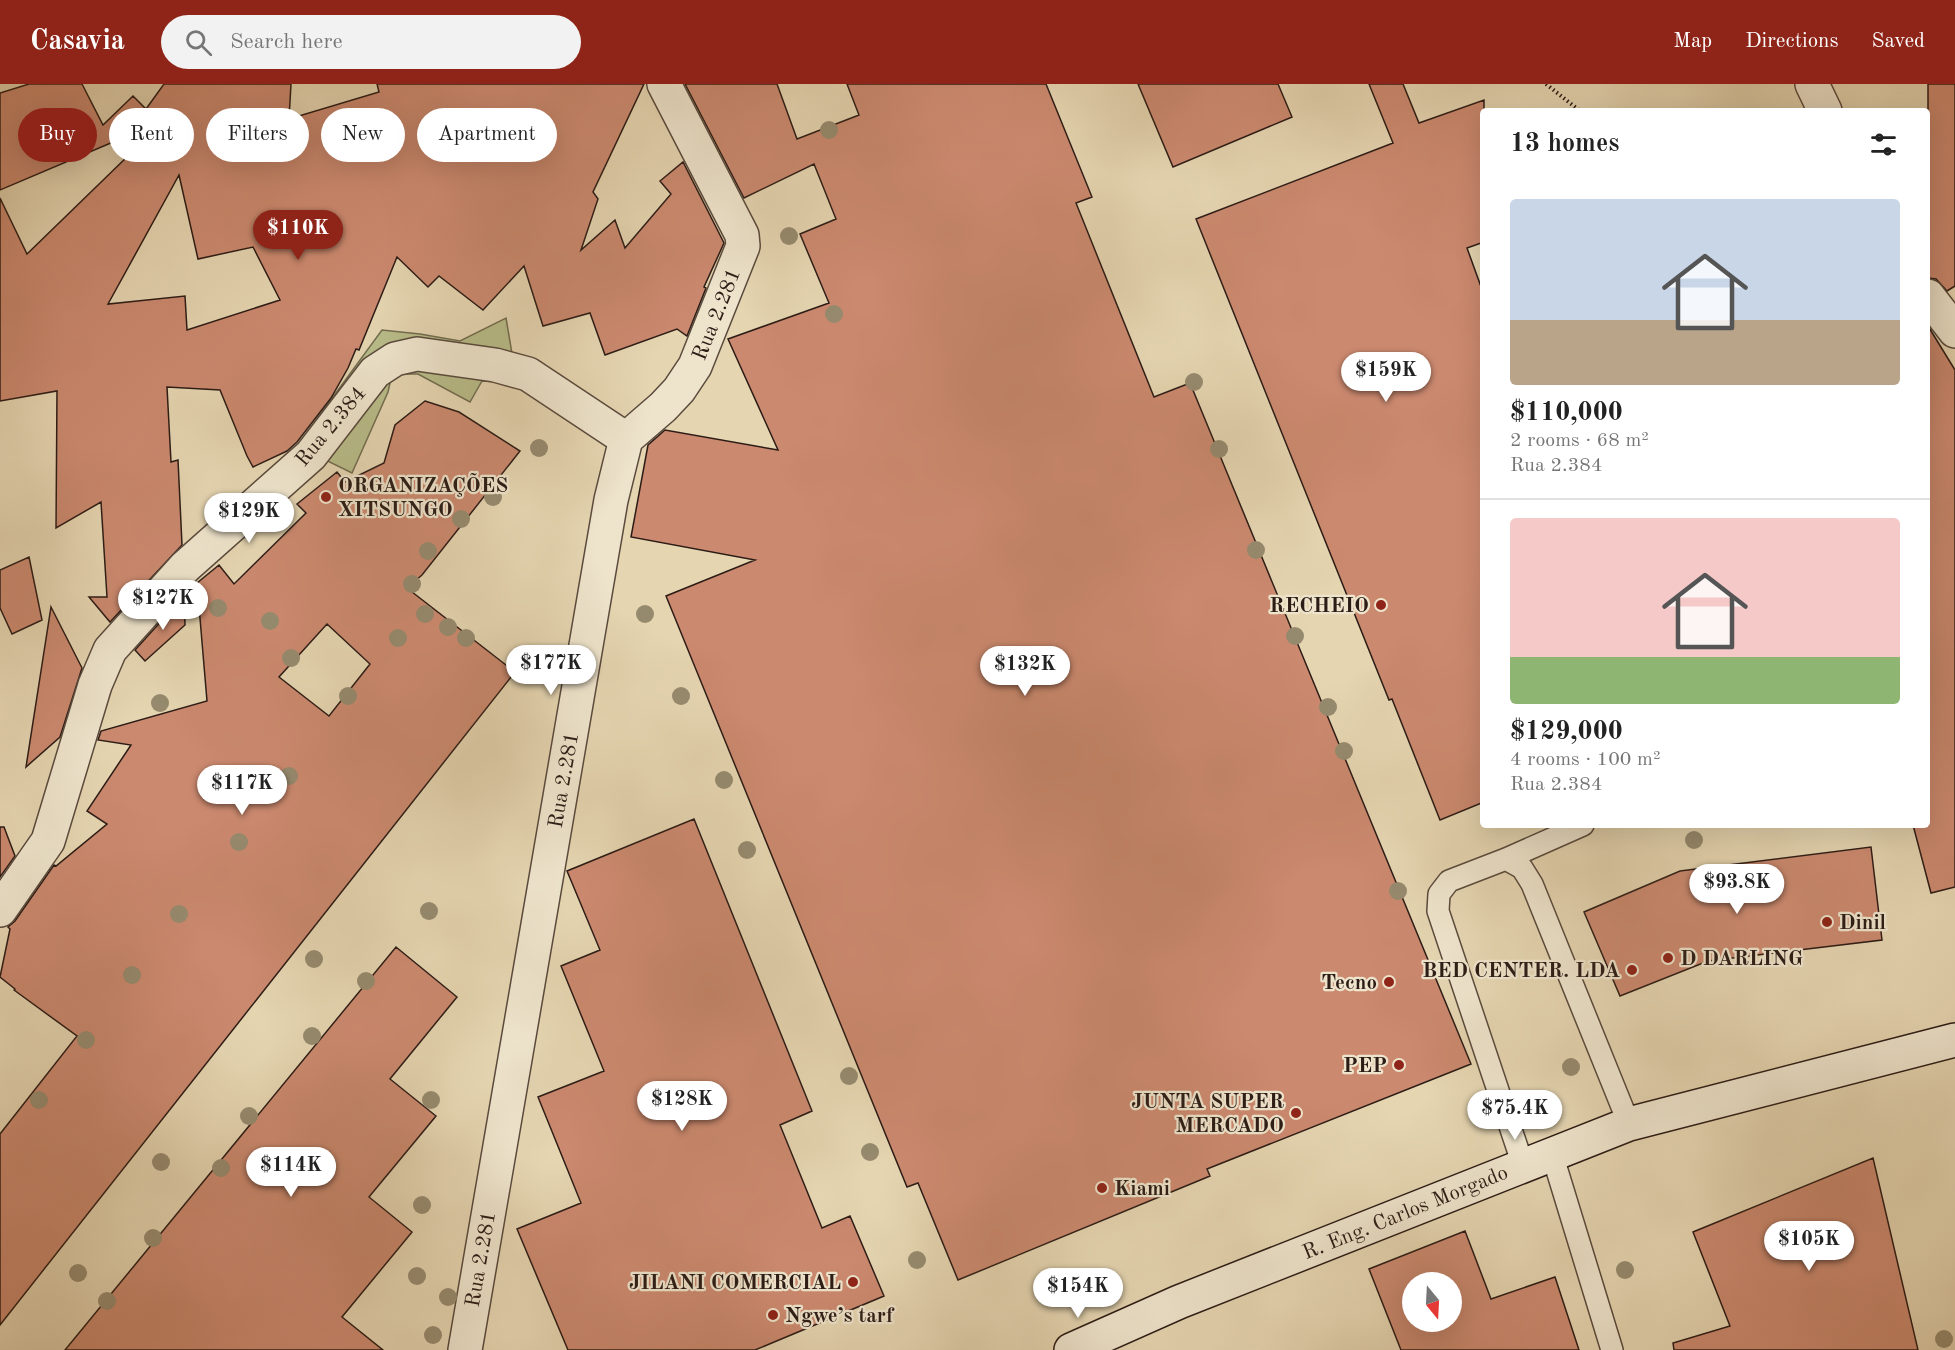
<!DOCTYPE html>
<meta charset="utf-8">
<style>
:root{--surface:#fff;--page:#f2f2f2;--text:#222;--muted:#767676;--line:#e0e0e0;--accent:#8f2418}
body{margin:0;font-family:"Old Standard TT",serif;background:var(--page);color:var(--text);height:100vh;display:flex;flex-direction:column;font-size:22px;white-space:nowrap}
*{box-sizing:border-box;margin:0}
p{font-size:20px;color:var(--muted)}
.icon{flex:none;width:33px;height:33px;fill:none;stroke:currentColor;stroke-width:2;stroke-linecap:round;stroke-linejoin:round}
.map{position:relative;flex:1;overflow:hidden}
.sheet{position:absolute;left:1480px;top:24px;width:450px;height:720px;display:flex;flex-direction:column;background:var(--surface);border-radius:6px;box-shadow:0 6px 24px #0002}
.sheet>*{flex:none}
.guide{position:absolute;left:18px;top:24px;width:570px;height:54px;display:flex;gap:12px}
.needle{width:39px;rotate:162deg}
.tools{position:absolute;left:1402px;top:1188px;display:grid;gap:12px}
.tools a{display:grid;place-items:center;width:60px;height:60px;border-radius:50%;background:var(--surface);box-shadow:0 6px 24px #0002;font-size:30px}
.price{position:absolute;translate:-50% -51px;padding:0 14px;border-radius:21px;background:#fff;color:#222;font-size:20px;line-height:39px;filter:drop-shadow(0 2px 3px #0008)}
.price::after{content:'';position:absolute;left:50%;top:36px;width:18px;height:14px;margin-left:-9px;background:inherit;clip-path:polygon(0 0,100% 0,50% 100%)}
.price.on{background:var(--accent);color:#fff}
ul{padding:0;list-style:none}
li{display:grid;align-content:center;gap:12px;height:318px;padding:0 30px}
li+li{border-top:2px solid var(--line)}
li span{display:grid;place-items:center;height:186px;border-radius:6px;color:#555}
li>.icon{margin-inline-start:auto}
span .icon{width:108px;height:108px;fill:#fffc;stroke-width:1}
li b{font-size:26px}
h2{display:flex;justify-content:space-between;align-items:center;height:72px;padding:0 30px;font-size:26px}
.pill{padding:0 21px;border-radius:27px;background:var(--surface);box-shadow:0 6px 24px #0002;font-size:21px;line-height:54px}
.pill.on{background:var(--accent);color:#fff}
header{display:flex;align-items:center;gap:36px;box-sizing:border-box;height:84px;padding:0 30px;background:var(--accent);color:#fff}
header strong{font-size:28px}
nav{display:flex;gap:33px;margin-inline-start:auto;font-size:21px}
.search{width:420px;height:54px;background:var(--page);display:flex;align-items:center;gap:15px;box-sizing:border-box;padding:0 21px;border-radius:33px;color:var(--muted);font-size:22px}
.map>svg:first-child{display:block}
</style>
<header>
<strong>Casavia</strong>
<div class="search"><svg class="icon" aria-label="search" viewBox="0 0 24 24"><circle cx="10" cy="10" r="6"/><path d="M15 15l6 6"/></svg>Search here</div>
<nav><a>Map</a><a>Directions</a><a>Saved</a></nav>
</header>
<div class="map">
<svg width="1955" height="1266" viewBox="0 0 1955 1266">
<rect width="100%" height="100%" fill="#e5d5b1"/>
<filter id="stains"><feTurbulence type="fractalNoise" baseFrequency=".00333" numOctaves="4"/><feColorMatrix values="0 0 0 0 .2 0 0 0 0 .09 0 0 0 0 .02 0 0 0 .5 -.17"/></filter>
<radialGradient id="worn" r=".72"><stop offset=".6" stop-color="#630" stop-opacity="0"/><stop offset="1" stop-color="#630" stop-opacity=".3"/></radialGradient>
<path fill="#b8bc89" stroke="#726c50" stroke-width="1.5" d="M506,234l11,65 -35,-2 -12,21 -52,-28h-26l-4,18 -36,81 -55,-27 85,-116 38,4 40,7z"/>
<path fill="#cb896f" stroke="#2c1c16" stroke-width="1.5" fill-rule="evenodd" d="M29,0h53l21,41 30,-29 13,13 18,-25h127l-2,35 90,-27 -2,-8h267l-51,108 5,7 -17,51 34,-30 10,28 46,-54 -11,-13 23,-19 41,81 -20,44 2,1 -19,48 -10,-7 -72,26 -15,-42 -47,13 -19,-60 -41,44 -44,-34 -11,11 -31,-30 -38,93 -3,-1 -8,19 -17,30 -34,44 -10,9 -34,16 -6,-11 -27,-66 -53,-3 4,75 7,-2 4,85 -72,77 -21,-25h18l-6,-95 -45,26 1,-137 -57,10v-203l27,56 138,-134 -165,70v-97zM179,91l19,84 55,-12 27,53 -93,30 -2,-34 -77,8z
M685,0h92l20,55 62,-24 -12,-31h199l46,113 -16,6 78,194 36,-14 281,681 -264,105 3,7 -252,104 -40,-97 -11,4 -241,-591 89,-36 -124,-23 17,-92 17,-15 113,20 -50,-111 101,-36 -29,-69 36,-15 -22,-55 -70,34z
M1138,0h140l14,33 -119,50z
M1369,0h34l16,39 65,-23v142l-17,6 17,47v507l-44,18 -48,-121 -3,1 -193,-481 197,-76z
M1928,0h27v202l-8,5 -11,-12 -8,-1z
M1928,242l27,44v517l-24,6 -18,-68h15z
M425,317l34,11 61,39 -98,124 -15,13 108,84 -515,653v-191l77,-98 -63,-46 1,-1 -15,-12 10,-48 -2,-2 7,-6 39,-56 2,1 51,-42 -20,-13 44,-66 -33,-5 3,-9 106,-30 -10,-118 22,-18 15,19 72,-71 -9,-9 40,-32 8,10 39,-19 11,-38zM327,540l43,40 -41,52 -50,-39z
M29,473l13,63 -30,14 -12,-26v-38z
M184,512l1,29 -40,36 -10,-11z
M51,523l31,61 -22,69 -34,30z
M694,735l118,292 -32,14 42,103 28,-12 34,80 -129,54h-187l-51,-121 64,-26 -43,-106 66,-26 -43,-105 39,-16 -33,-79z
M0,743h4l11,29 -15,21z
M1871,763l11,93 -174,21 -88,35 -36,-84 96,-41z
M396,863l61,50 -67,82 46,37 -67,81 43,35 -70,85 41,33h-318z
M1873,1074l45,192h-244l-1,-7 57,-17 -37,-94z
M1465,1147l26,68 64,-22 24,73h-178l-32,-81zM1413,1198h39v40h-39z"/>
<g fill="none" stroke-linecap="round" stroke-linejoin="round">
<defs>
<path id="lane" d="M1506,775l16,9 10,16 97,240
M1552,1070l60,196
M1523,1081l-85,-254 1,-17 10,-13 57,-22 77,-34"/>
<path id="street" d="M1812,0l13,27
M1928,212l27,35
M0,826l48,-69 47,-156 15,-35 75,-83 126,-112 64,-83 20,-13 22,-5 78,11 33,9 98,65
M465,1266l146,-850 15,-61 37,-32 16,-17 16,-24 48,-120 -1,-11 -78,-151"/>
<path id="secondary" d="M1071,1266l108,-48 450,-178 326,-84"/>
</defs>
<use href="#lane" stroke="#5a4a3d" stroke-width="24"/>
<use href="#street" stroke="#5a4a3d" stroke-width="36"/>
<use href="#secondary" stroke="#2c1c16" stroke-width="36"/>
<path stroke="#2c1c16" stroke-width="4" stroke-dasharray="1.5 3" stroke-linecap="butt" d="M1546,0l34,27"/>
<use href="#lane" stroke="#eee4cc" stroke-width="21"/>
<use href="#street" stroke="#eee4cc" stroke-width="33"/>
<use href="#secondary" stroke="#eee4cc" stroke-width="33"/>
</g>
<g fill="#968a6e">
<circle cx="829" cy="46" r="9"/>
<circle cx="789" cy="152" r="9"/>
<circle cx="834" cy="230" r="9"/>
<circle cx="1194" cy="298" r="9"/>
<circle cx="539" cy="364" r="9"/>
<circle cx="1219" cy="365" r="9"/>
<circle cx="493" cy="413" r="9"/>
<circle cx="461" cy="435" r="9"/>
<circle cx="1256" cy="466" r="9"/>
<circle cx="428" cy="467" r="9"/>
<circle cx="412" cy="500" r="9"/>
<circle cx="218" cy="524" r="9"/>
<circle cx="425" cy="530" r="9"/>
<circle cx="645" cy="530" r="9"/>
<circle cx="270" cy="537" r="9"/>
<circle cx="448" cy="543" r="9"/>
<circle cx="1295" cy="552" r="9"/>
<circle cx="398" cy="554" r="9"/>
<circle cx="466" cy="554" r="9"/>
<circle cx="291" cy="574" r="9"/>
<circle cx="348" cy="612" r="9"/>
<circle cx="681" cy="612" r="9"/>
<circle cx="160" cy="619" r="9"/>
<circle cx="1328" cy="623" r="9"/>
<circle cx="1344" cy="667" r="9"/>
<circle cx="289" cy="692" r="9"/>
<circle cx="724" cy="696" r="9"/>
<circle cx="1694" cy="756" r="9"/>
<circle cx="239" cy="758" r="9"/>
<circle cx="747" cy="766" r="9"/>
<circle cx="1398" cy="807" r="9"/>
<circle cx="429" cy="827" r="9"/>
<circle cx="179" cy="830" r="9"/>
<circle cx="314" cy="875" r="9"/>
<circle cx="132" cy="891" r="9"/>
<circle cx="366" cy="897" r="9"/>
<circle cx="312" cy="952" r="9"/>
<circle cx="86" cy="956" r="9"/>
<circle cx="1571" cy="983" r="9"/>
<circle cx="849" cy="992" r="9"/>
<circle cx="39" cy="1016" r="9"/>
<circle cx="431" cy="1016" r="9"/>
<circle cx="249" cy="1032" r="9"/>
<circle cx="870" cy="1068" r="9"/>
<circle cx="161" cy="1078" r="9"/>
<circle cx="221" cy="1084" r="9"/>
<circle cx="422" cy="1121" r="9"/>
<circle cx="153" cy="1154" r="9"/>
<circle cx="917" cy="1176" r="9"/>
<circle cx="1625" cy="1186" r="9"/>
<circle cx="78" cy="1189" r="9"/>
<circle cx="417" cy="1192" r="9"/>
<circle cx="448" cy="1213" r="9"/>
<circle cx="107" cy="1217" r="9"/>
<circle cx="433" cy="1251" r="9"/>
<circle cx="1944" cy="1255" r="9"/>
</g>
<g fill="#8f2418" stroke="#eee4cc" stroke-width="2">
<circle cx="326" cy="413" r="6"/>
<circle cx="1381" cy="521" r="6"/>
<circle cx="1827" cy="838" r="6"/>
<circle cx="1668" cy="874" r="6"/>
<circle cx="1632" cy="886" r="6"/>
<circle cx="1389" cy="898" r="6"/>
<circle cx="1399" cy="981" r="6"/>
<circle cx="1296" cy="1029" r="6"/>
<circle cx="1102" cy="1104" r="6"/>
<circle cx="853" cy="1198" r="6"/>
<circle cx="773" cy="1231" r="6"/>
</g>
<g text-anchor="middle" stroke-width="4.5" stroke-linejoin="round" paint-order="stroke">
<g font-size="21" fill="#2c1c16" stroke="#eee4cc">
<text transform="translate(716 230) rotate(-68)" y="7">Rua 2.281</text>
<text transform="translate(330 342) rotate(-50)" y="7">Rua 2.384</text>
<text transform="translate(563 696) rotate(-80)" y="7">Rua 2.281</text>
<text transform="translate(1405 1128) rotate(-22)" y="7">R. Eng. Carlos Morgado</text>
<text transform="translate(480 1175) rotate(-80)" y="7">Rua 2.281</text>
</g>
<g font-size="21" font-weight="bold" fill="#2c1c16" stroke="#eee4cc" text-anchor="end">
<text x="338" y="408" text-anchor="start">ORGANIZAÇÕES<tspan x="338" dy="24">XITSUNGO</tspan></text>
<text x="1369" y="528">RECHEIO</text>
<text x="1839" y="845" text-anchor="start">Dinil</text>
<text x="1680" y="881" text-anchor="start">D DARLING</text>
<text x="1620" y="893">BED CENTER. LDA</text>
<text x="1377" y="905">Tecno</text>
<text x="1387" y="988">PEP</text>
<text x="1284" y="1024">JUNTA SUPER<tspan x="1284" dy="24">MERCADO</tspan></text>
<text x="1114" y="1111" text-anchor="start">Kiami</text>
<text x="841" y="1205">JILANI COMERCIAL</text>
<text x="785" y="1238" text-anchor="start">Ngwe’s tarf</text>
</g>
</g>
<rect width="100%" height="100%" filter="url(#stains)"/>
<rect width="100%" height="100%" fill="url(#worn)"/>
</svg>
<div class="tools">
<a><svg class="needle" viewBox="-14 -14 28 28"><path d="M0-13l5 13h-10z" fill="#e53935"/><path d="M0 13l5-13h-10z" fill="#767676"/></svg></a>
</div>
<b class="price on" style="left:298px;top:177px">$110K</b>
<b class="price" style="left:1386px;top:319px">$159K</b>
<b class="price" style="left:249px;top:460px">$129K</b>
<b class="price" style="left:163px;top:547px">$127K</b>
<b class="price" style="left:551px;top:612px">$177K</b>
<b class="price" style="left:1025px;top:613px">$132K</b>
<b class="price" style="left:242px;top:732px">$117K</b>
<b class="price" style="left:1737px;top:831px">$93.8K</b>
<b class="price" style="left:682px;top:1048px">$128K</b>
<b class="price" style="left:1515px;top:1057px">$75.4K</b>
<b class="price" style="left:291px;top:1114px">$114K</b>
<b class="price" style="left:1809px;top:1188px">$105K</b>
<b class="price" style="left:1078px;top:1235px">$154K</b>
<div class="guide">
<a class="pill on">Buy</a>
<a class="pill">Rent</a>
<a class="pill">Filters</a>
<a class="pill">New</a>
<a class="pill">Apartment</a>
</div>
<section class="sheet">
<h2>13 homes<svg class="icon" aria-label="filters" viewBox="0 0 24 24"><path d="M4 7h16M4 17h16"/><circle cx="9" cy="7" r="2"/><circle cx="15" cy="17" r="2"/></svg></h2>
<ul>
<li><span style="background:linear-gradient(#c9d6e8 65%,#b9a48a 0)"><svg class="icon" aria-label="home" viewBox="0 0 24 24"><path d="M3 11l9-7 9 7M6 9v11h12V9"/></svg></span><div><b>$110,000</b><p>2 rooms · 68 m²</p><p>Rua 2.384</p></div></li>
<li><span style="background:linear-gradient(#f6c9c9 75%,#8fb573 0)"><svg class="icon" aria-label="home" viewBox="0 0 24 24"><path d="M3 11l9-7 9 7M6 9v11h12V9"/></svg></span><div><b>$129,000</b><p>4 rooms · 100 m²</p><p>Rua 2.384</p></div></li>
</ul>
</section>
</div>
